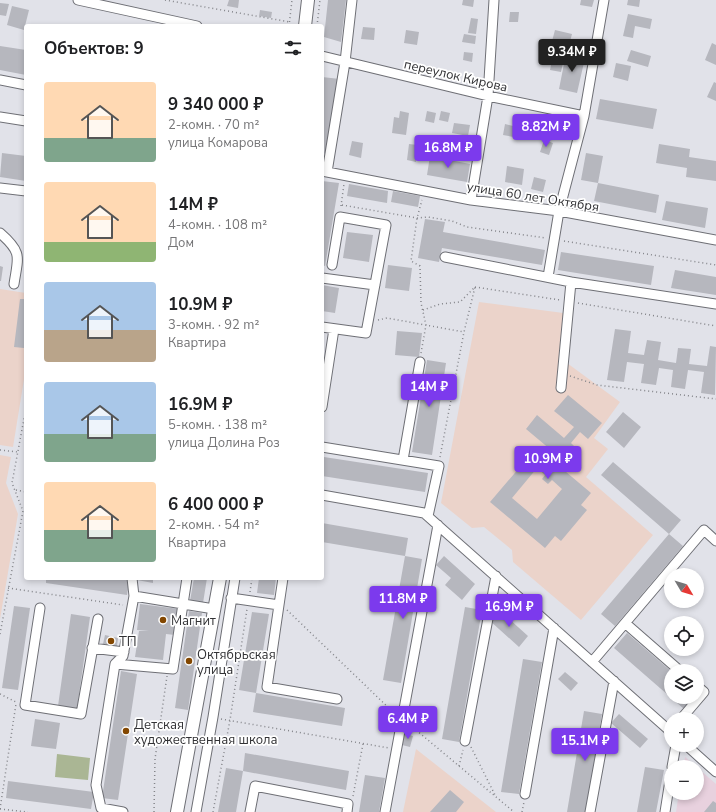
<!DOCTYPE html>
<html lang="ru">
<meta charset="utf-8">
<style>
:root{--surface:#fff;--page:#f2f2f2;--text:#202124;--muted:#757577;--accent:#7c3aed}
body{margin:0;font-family:"Nunito Sans",sans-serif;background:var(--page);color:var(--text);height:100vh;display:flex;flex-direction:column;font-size:15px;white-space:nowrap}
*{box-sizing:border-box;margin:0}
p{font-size:13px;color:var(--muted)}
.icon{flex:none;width:22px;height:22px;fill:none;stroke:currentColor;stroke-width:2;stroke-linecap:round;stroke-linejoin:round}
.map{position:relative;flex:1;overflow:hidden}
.drawer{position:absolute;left:24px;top:24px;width:300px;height:556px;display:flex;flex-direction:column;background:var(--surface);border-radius:4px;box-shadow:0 2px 6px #0003}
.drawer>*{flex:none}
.needle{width:26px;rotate:128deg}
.buttons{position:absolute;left:664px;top:568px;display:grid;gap:8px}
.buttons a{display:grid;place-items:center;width:40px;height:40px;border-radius:50%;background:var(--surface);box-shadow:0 2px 6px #0003;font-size:20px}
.price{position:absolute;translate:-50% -34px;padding:0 9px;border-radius:4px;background:var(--accent);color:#fff;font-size:13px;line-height:26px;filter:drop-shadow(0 1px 2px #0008)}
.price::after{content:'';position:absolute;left:50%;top:24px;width:12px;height:9px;margin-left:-6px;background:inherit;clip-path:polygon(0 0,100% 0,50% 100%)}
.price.current{background:#222;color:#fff}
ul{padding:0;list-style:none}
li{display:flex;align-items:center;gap:12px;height:100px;padding:0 20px}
li span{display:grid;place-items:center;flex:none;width:112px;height:80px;border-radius:4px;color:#555}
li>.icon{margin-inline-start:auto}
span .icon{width:48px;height:48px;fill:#fffc;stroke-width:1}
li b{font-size:17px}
h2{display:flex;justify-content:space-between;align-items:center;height:48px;padding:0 20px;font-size:17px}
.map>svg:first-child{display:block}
</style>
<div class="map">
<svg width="716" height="812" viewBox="0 0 716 812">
<rect width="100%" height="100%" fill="#e1e2e9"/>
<path fill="#e8d1de" d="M685,757l31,27v28h-40l3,-19h18v-26h-13z"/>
<path fill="#ebd3ca" d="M0,289l26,4v74l-13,80 -13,-2z
M479,302l92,12 -4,49 53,39 -26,36 14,11 -22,28 67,58 -72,85 -68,-58 -1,-12 -28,-23 -12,1 -31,-25z
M0,455l11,2 -5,26 12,31 -18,105z
M416,749l80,63h-93z"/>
<path fill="#aab694" d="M57,754l33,4 -2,22 -33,-3z"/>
<path fill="#b6b7be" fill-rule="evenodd" d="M229,0h10l-1,8 -11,-2z
M328,0h18l-5,42 -17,-5z
M463,0h11l-1,7 -11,-2z
M581,0h13l-2,7 -12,-2z
M628,0h12l-1,7 -12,-2z
M0,3l9,1 -3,12 -6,-1z
M12,6l17,4 -5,20 -17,-5z
M260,10l12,2 -1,6 -12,-2z
M510,12h9l-1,10h-9z
M628,14l24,5 -2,10 -15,-3 -2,12 -10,-2z
M471,18l7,1 -2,15 -8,-1z
M363,27l12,1 -1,12 -13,-1z
M406,30l13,2 -2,13 -13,-2z
M555,30l17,4 -4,15 -17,-4z
M464,34l12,2 -1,8 -13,-2z
M712,43l4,2v20l-11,-5z
M0,46l26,4v25l-26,-5z
M631,50l20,6 -3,11 -21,-6z
M464,52l9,1 -1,9 -9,-2z
M566,54l19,4 -8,35 -18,-4z
M553,56l11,2 -3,14 -11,-2z
M616,63l15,3 -3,15 -15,-4z
M322,77l18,2 -13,75 -5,-1z
M714,82l2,1v18l-9,-4z
M600,99l57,10 -4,20 -57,-10z
M400,111l9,2 -3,22 -14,-2 2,-16 5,1z
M427,111l9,2 -2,10 -9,-2z
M441,111l9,2 -2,9 -9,-2z
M454,123l16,2 -2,11 -16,-3z
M505,124l16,4 -2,10 -16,-3z
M552,125l5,1 -3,14 -5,-1z
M544,140l9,3 -4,12 -9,-3z
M352,141l11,2 -2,15 -12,-3z
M409,144l9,1 -2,17 -9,-2z
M659,144l31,5 -1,8 27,4v20l-30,-4 1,-9 -31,-5z
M2,153l24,3v25l-26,-4z
M586,153l17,3 -5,27 61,12 -3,18 -62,-12 4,-18 -17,-3z
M430,156l40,8 -3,18 -40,-7z
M507,166l17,3 -2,16 -17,-3z
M534,177l12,3 -3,12 -12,-3z
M322,181l17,2 -14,83 -3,-1z
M349,184l39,7 -1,12 -40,-7z
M393,191l27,5 -2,11 -27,-5z
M666,201l42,7 -3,20 -43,-8z
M425,219l20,3 -2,10 102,18 -3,15 -100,-17 -3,14 -21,-4z
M347,232l26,3 -4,27 -26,-4z
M561,252l93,14 -3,19 -93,-15z
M388,265l24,3 -3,23 -24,-3z
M0,266l3,1 -2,14h-1z
M675,270l41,7v18l-45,-7z
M322,285l17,3 -4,25 -13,-2z
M20,299h6v38l-2,11 -10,-1z
M615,329l16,2 -3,22 16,2 3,-15 14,2 -3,18 18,3 2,-15 13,1 -2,15 18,2 3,-20 6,1 -1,48 -14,-2 3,-21 -16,-2 -3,19 -14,-2 2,-17 -14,-2 -3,17 -15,-2 3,-19 -17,-2 -3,20 -17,-2z
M397,331l25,2 -3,24 -24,-2z
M427,360l19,3 -14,92 -20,-3z
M568,395l34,28 -14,16 -8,-7 -9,11 4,4 -16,19 32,27 -10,12 6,5 -26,31 -6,-5 -10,12 -55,-46 47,-55 9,8 5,-5 -25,-21 11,-14 27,23 10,-11 -20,-16zM537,468l8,7 -3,4 6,5 4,-4 10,9 -25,30 -25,-21z
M623,412l18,15 -17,21 -18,-16z
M324,457l104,16 -3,19 -103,-16z
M613,462l68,58 -12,14 -68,-59z
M322,523l86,15 -3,18 -83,-14z
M669,534l14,12 -68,80 -14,-12z
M405,556l17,3 -21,124 -18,-3z
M444,556l31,28 -13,16 -17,-15 6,-7 -15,-13z
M46,578h84l-3,17 -81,-12z
M137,578h16v5l-16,-3z
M194,578h13l-4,25 -13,-2z
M259,578h17l-2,17 -17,-2z
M140,604l39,5 -4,26 -9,-1 -3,26 -28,-3 4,-26h10l-12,-1z
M14,606l16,2 -12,82 -16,-2z
M465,607l17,3 -23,132 -17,-3z
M499,610l29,26 -9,11 -30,-27z
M189,611l13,2 -14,97 -13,-2z
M252,612l17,2 -13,79 -17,-3z
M71,614l19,3 -13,92 -19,-3z
M627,633l44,38v26h23l-10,12 -70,-61z
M105,635l13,3 -1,8 -14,-2z
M523,659l19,3 -23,132 -18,-2z
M121,671l16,3 -19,126 -16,-2z
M565,672l13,11 -7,8 -13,-12z
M256,693l89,15 -3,18 -89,-14z
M584,711l18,3 -16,98h-19z
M619,714l29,25 -8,9 -29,-25z
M35,719l25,4 -4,26 -25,-3z
M405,734l8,2 -3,11 -8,-2z
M245,753l104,18 -3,19 -103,-19z
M645,767l19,3 -8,42h-19z
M226,768l17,3 -7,41h-18z
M365,775l20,3 -6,34h-20z
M8,781l86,11 -3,17 -85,-11z
M450,790l14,12 -8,10h-26z
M713,801l3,2v9h-12z"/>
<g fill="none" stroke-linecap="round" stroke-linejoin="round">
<defs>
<path id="minor" d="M78,0l119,26
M322,56l166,40 96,20
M0,80l26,5
M0,117l26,4
M322,171l149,29 88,11 157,29
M327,172l18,-110 7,-62
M0,188l26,3
M471,200l17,-104 6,-96
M0,233c23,20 18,24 14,51
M445,257l126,25 -10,106
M548,277l11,-66 25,-95 20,-116
M322,278l53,7
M571,282l145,22
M322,327l44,6 20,-108 -46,-8 -8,48
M322,407l12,-78
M322,447l117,19 -11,50
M403,460l17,-98
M322,495l102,18 247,219
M132,578l2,18
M231,598l48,7 4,-27
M279,605l-12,82 70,12
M40,608l-15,97 56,9 17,-95
M625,623l55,48
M92,648l32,4
M592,662l112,-132 12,11
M115,664l58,5 14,-91
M681,719l23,-27 -7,-6
M465,741l31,-165
M686,745l30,27
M672,767l4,-22
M525,794l29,-166
M123,812l-22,-4 -5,-23 19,-121 8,-8 11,-60 80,13
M196,812l17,-95 22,-139
M250,812l5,-26 93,18 -1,8
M385,812l53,-287
M590,812l24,-131
M665,812l6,-38"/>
<path id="major" d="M305,26l3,-26
M177,812l43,-234"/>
</defs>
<use href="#minor" stroke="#6e6f75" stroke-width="11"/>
<use href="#major" stroke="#6e6f75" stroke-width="14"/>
<path stroke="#84858a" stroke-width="1.5" stroke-dasharray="1 3" stroke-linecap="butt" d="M165,0l125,22
M289,26l3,-26
M317,26l3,-26
M342,205l75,13 11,-1 24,4 15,6 79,11
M341,206l3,-22
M564,241l152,24
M475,287l85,13
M578,303l138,23
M423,310l17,-6 20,-2 14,-14
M378,320l9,-2 77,14
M421,353l5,-28 -5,-22 -1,-37 -9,-5 6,-43 5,-18
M570,376l27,9 119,14
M0,450l18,2
M440,457l24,-125 11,-45
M16,490l10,2
M8,588l115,17
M250,592l2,-14
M287,610l107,103
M0,634l23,-123 -11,-28 14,-75
M0,694l16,8
M221,719l168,29
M410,725l104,87
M471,747l24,48
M459,766l4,-16
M353,796l10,-52
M0,809l16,-105
M0,809l28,3
M154,812l1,-53 12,-83
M213,812l17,-92 17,-111
M522,812l2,-10"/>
<use href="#minor" stroke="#fff" stroke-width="9"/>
<use href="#major" stroke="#fff" stroke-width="12"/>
</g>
<g fill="#834701" stroke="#fff" stroke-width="1.5">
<circle cx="163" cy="620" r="4"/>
<circle cx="111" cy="641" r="4"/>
<circle cx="189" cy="661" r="4"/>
<circle cx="126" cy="731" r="4"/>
</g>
<g text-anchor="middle" stroke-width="3.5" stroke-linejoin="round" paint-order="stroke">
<g font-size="13" fill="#323235" stroke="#fff">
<text transform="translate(456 75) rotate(13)" y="5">переулок Кирова</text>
<text transform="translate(533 196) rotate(9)" y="5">улица 60 лет Октября</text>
</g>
<g font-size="13" fill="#323235" stroke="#fff" text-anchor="start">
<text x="171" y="625">Магнит</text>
<text x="119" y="646">ТП</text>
<text x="197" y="659">Октябрьская<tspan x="197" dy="15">улица</tspan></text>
<text x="134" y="729">Детская<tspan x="134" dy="15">художественная школа</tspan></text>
</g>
</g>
</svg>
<div class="buttons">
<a><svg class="needle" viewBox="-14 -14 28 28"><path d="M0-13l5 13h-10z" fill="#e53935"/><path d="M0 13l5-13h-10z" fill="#757577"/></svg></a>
<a><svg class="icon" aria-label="locate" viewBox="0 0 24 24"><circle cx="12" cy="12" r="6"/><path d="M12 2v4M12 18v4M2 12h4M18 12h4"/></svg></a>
<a><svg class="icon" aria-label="layers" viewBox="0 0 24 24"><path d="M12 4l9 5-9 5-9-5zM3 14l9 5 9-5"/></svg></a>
<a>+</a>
<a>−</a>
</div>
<b class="price current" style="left:572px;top:73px">9.34M ₽</b>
<b class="price" style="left:546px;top:148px">8.82M ₽</b>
<b class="price" style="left:448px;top:169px">16.8M ₽</b>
<b class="price" style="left:429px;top:408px">14M ₽</b>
<b class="price" style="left:548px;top:480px">10.9M ₽</b>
<b class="price" style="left:403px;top:620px">11.8M ₽</b>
<b class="price" style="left:509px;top:628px">16.9M ₽</b>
<b class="price" style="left:408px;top:740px">6.4M ₽</b>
<b class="price" style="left:585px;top:762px">15.1M ₽</b>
<section class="drawer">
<h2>Объектов: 9<svg class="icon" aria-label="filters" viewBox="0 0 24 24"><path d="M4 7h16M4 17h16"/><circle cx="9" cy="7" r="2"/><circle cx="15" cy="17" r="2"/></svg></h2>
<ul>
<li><span style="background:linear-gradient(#ffd9b3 70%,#7fa58c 0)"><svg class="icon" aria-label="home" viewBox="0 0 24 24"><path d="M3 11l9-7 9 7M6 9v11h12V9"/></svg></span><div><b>9 340 000 ₽</b><p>2-комн. · 70 m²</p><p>улица Комарова</p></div></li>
<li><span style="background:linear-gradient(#ffd9b3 75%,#8fb573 0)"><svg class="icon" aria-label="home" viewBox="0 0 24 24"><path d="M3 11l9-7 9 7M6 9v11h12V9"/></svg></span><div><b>14M ₽</b><p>4-комн. · 108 m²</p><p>Дом</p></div></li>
<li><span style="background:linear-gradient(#a9c7e8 60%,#b9a48a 0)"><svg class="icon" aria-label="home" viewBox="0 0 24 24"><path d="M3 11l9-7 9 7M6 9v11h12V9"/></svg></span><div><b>10.9M ₽</b><p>3-комн. · 92 m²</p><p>Квартира</p></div></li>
<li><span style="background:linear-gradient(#a9c7e8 65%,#7fa58c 0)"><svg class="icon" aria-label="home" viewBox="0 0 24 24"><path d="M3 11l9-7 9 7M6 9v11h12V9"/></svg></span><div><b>16.9M ₽</b><p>5-комн. · 138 m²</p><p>улица Долина Роз</p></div></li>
<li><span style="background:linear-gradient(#ffd9b3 60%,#7fa58c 0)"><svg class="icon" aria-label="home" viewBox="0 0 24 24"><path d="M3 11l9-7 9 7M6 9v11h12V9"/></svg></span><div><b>6 400 000 ₽</b><p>2-комн. · 54 m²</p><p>Квартира</p></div></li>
</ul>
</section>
</div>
